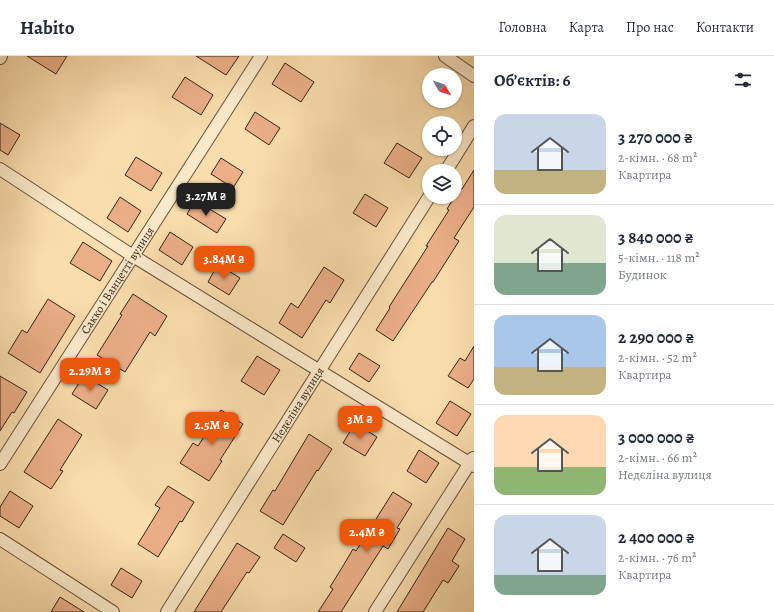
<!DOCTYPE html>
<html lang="uk">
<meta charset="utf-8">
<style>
:root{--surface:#fff;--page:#f2f2f3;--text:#1f2937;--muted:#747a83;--line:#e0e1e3;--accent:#ea580c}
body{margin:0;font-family:Alegreya,serif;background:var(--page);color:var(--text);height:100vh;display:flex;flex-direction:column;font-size:15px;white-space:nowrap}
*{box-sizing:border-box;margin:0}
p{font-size:13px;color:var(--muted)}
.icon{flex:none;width:22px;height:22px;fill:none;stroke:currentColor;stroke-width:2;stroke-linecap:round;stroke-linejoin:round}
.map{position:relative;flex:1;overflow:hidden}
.sheet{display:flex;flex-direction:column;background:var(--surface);width:300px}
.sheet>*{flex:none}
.needle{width:26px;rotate:129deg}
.controls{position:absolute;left:422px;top:12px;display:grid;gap:8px}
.controls a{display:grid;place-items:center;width:40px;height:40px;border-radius:50%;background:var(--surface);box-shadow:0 1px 3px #0004;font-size:20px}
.price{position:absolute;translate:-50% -34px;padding:0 9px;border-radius:8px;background:var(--accent);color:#fff;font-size:13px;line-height:26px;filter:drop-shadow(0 1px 2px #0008)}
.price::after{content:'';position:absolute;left:50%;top:24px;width:12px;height:9px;margin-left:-6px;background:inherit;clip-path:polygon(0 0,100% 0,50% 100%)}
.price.on{background:#222;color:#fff}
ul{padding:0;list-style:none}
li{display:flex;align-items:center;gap:12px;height:100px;padding:0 20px}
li+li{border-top:1px solid var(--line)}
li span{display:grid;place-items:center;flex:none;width:112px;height:80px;border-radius:12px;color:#555}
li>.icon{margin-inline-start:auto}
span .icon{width:48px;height:48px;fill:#fffc;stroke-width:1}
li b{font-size:17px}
h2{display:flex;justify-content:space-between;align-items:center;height:48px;padding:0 20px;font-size:17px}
header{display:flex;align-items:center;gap:24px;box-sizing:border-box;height:56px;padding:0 20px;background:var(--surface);border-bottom:1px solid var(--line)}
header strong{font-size:19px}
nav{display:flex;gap:22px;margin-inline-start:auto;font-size:14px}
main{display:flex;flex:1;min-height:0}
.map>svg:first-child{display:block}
</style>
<header>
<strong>Habito</strong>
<nav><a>Головна</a><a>Карта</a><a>Про нас</a><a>Контакти</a></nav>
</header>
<main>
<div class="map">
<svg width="474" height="556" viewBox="0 0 474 556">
<rect width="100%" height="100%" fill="#faddad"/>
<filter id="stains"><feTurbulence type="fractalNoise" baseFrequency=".005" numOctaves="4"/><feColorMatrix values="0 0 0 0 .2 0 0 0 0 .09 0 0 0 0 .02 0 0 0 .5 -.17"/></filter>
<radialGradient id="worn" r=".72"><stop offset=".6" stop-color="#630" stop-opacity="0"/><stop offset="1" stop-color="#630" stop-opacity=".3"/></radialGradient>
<path fill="#ebaf88" stroke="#332216" d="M27,0h40l-11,18z
M196,0h43l-13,19z
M285,7l29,19 -13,20 -29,-18z
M185,21l28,18 -12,20 -29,-18z
M255,56l25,16 -11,17 -24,-16z
M0,67l20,12 -12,20 -8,-5z
M397,87l25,15 -13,20 -25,-15z
M136,101l26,16 -11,18 -26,-16z
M221,102l22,14 -10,16 -22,-14z
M474,114v37l-20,31 5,3 -26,41h-1l-39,59 -17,-11 14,-22 -1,-1 39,-61h-2l23,-36 -2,-1 13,-21 2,1z
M365,138l23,14 -12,19 -23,-14z
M120,141l21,14 -13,21 -21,-14z
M195,144l31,19 -9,14 -30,-19z
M170,176l23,15 -11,18 -23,-15z
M83,186l29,19 -12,20 -30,-18z
M218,208l22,14 -11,17 -21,-13z
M324,211l20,13 -14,23 -4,-3 -24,38 -23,-15 12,-20 7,5z
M133,238l34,22 -12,20 -5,-4 -25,40 -28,-17 25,-40 -2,-1z
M48,243l27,17 -35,57 -32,-20 14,-23 5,3z
M474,290v33l-6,9 -20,-12 12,-18 5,3z
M359,297l21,13 -11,16 -20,-13z
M257,300l23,14 -16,25 -23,-14z
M84,319l24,15 -12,19 -24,-15z
M0,320l27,16 -13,21 -2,-1 -12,19z
M450,345l21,13 -14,22 -21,-13z
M221,354l22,14 -23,36 2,1 -13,20 -29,-18 13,-20 5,3z
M58,363l24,16 -22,35 3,1 -12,18 -27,-17z
M355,367l22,14 -12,19 -22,-13z
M309,378l23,15 -14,22 -1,-1 -34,55 -23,-14 13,-21 2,1z
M419,394l20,13 -13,20 -19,-12z
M168,430l26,16 -12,20 -2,-1 -22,36 -20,-13 22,-36 -5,-3z
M10,435l23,15 -14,22 -19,-12v-9z
M393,436l19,12 -15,24 3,1 -12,20 -5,-3 -42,66h-23l15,-23 -3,-2 13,-21 10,-17 3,2z
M448,472l17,11 -13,22 7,5 -11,17 -5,-3 -20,32h-26z
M283,478l22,14 -9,14 -22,-14z
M237,487l23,14 -11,16 -2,-1 -26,40h-27z
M121,512l21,13 -10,17 -21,-13z
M60,541l24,15h-33z"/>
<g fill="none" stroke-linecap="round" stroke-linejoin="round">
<defs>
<g id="minor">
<path d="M445,0l29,20"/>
<path d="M0,2l1,-2"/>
<path d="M0,113l133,87 341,210"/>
<path d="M446,115l28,-45"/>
<path id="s1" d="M0,408l261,-408"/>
<path d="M0,483l113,73"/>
<path id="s2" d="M167,556l262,-415"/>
<path d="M375,556l98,-154"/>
</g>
</defs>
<use href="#minor" stroke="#65513c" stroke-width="14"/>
<use href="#minor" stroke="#fce9ca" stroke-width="12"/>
</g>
<g text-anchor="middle" stroke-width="4" stroke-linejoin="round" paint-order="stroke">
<g font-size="12" fill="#332216" stroke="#fce9ca">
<text dy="4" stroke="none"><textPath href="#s1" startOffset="218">Сакко і Ванцетті вулиця</textPath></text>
<text dy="4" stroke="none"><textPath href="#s2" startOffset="245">Недєліна вулиця</textPath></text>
</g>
</g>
<rect width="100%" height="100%" filter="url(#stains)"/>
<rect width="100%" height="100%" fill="url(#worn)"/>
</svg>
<div class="controls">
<a><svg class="needle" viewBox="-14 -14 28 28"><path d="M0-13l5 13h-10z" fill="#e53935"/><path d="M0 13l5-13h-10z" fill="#747a83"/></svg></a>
<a><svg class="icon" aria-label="locate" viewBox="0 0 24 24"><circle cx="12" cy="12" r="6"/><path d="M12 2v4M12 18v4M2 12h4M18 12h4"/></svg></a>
<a><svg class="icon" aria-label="layers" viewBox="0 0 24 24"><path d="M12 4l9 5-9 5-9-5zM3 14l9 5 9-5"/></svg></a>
</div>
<b class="price on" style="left:206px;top:161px">3.27M ₴</b>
<b class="price" style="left:224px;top:224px">3.84M ₴</b>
<b class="price" style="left:90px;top:336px">2.29M ₴</b>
<b class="price" style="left:360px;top:384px">3M ₴</b>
<b class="price" style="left:212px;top:390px">2.5M ₴</b>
<b class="price" style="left:367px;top:497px">2.4M ₴</b>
</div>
<section class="sheet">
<h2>Об’єктів: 6<svg class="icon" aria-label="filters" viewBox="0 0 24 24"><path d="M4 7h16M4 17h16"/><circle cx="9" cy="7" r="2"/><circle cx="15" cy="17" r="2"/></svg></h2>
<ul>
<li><span style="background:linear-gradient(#c9d6e8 70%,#c2b280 0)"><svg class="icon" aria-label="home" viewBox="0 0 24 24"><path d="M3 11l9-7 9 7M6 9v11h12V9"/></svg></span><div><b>3 270 000 ₴</b><p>2-кімн. · 68 m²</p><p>Квартира</p></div></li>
<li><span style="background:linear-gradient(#dfe7d0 60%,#7fa58c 0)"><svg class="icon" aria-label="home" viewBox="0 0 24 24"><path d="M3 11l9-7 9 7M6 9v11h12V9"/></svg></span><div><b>3 840 000 ₴</b><p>5-кімн. · 118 m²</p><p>Будинок</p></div></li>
<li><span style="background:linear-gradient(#a9c7e8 65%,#c2b280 0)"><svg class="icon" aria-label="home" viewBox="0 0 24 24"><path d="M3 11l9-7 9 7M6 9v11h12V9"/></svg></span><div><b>2 290 000 ₴</b><p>2-кімн. · 52 m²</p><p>Квартира</p></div></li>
<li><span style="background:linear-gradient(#ffd9b3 65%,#8fb573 0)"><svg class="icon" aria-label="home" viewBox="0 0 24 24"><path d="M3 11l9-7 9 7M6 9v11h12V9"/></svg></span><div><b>3 000 000 ₴</b><p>2-кімн. · 66 m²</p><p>Недєліна вулиця</p></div></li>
<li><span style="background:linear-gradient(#c9d6e8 75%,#7fa58c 0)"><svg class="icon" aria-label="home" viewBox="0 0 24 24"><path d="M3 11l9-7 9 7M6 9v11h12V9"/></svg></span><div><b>2 400 000 ₴</b><p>2-кімн. · 76 m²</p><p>Квартира</p></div></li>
</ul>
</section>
</main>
